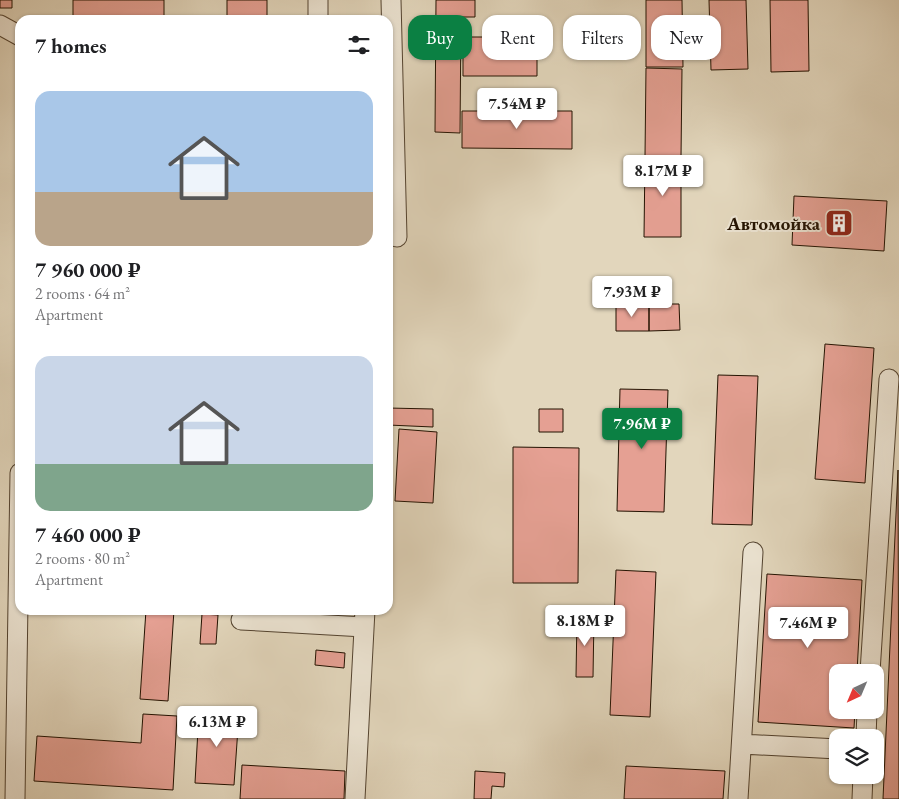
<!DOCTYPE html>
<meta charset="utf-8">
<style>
:root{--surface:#fff;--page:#f2f2f2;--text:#202124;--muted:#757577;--accent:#0b8043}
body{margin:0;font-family:"EB Garamond",serif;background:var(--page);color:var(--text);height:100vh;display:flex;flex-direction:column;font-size:19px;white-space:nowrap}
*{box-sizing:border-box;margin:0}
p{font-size:16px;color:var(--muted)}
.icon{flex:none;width:28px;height:28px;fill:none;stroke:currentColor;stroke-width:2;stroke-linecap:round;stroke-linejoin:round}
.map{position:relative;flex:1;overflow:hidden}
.details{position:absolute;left:15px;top:15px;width:378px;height:600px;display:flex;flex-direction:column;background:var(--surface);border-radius:15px;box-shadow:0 1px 4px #0004}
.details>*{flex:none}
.top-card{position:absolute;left:408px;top:15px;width:416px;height:45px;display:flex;gap:10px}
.needle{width:32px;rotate:224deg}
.fabs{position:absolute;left:829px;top:664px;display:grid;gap:10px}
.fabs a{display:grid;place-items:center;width:55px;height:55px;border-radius:10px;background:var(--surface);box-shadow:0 1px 4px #0004;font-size:25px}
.price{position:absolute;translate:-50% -42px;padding:0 11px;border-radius:5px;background:#fff;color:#222;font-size:16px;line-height:32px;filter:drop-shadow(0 1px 2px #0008)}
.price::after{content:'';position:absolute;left:50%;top:30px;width:15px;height:11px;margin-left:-8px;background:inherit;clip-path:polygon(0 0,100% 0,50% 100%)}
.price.on{background:var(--accent);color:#fff}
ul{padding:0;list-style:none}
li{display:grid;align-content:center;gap:10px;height:265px;padding:0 20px}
li span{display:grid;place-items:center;height:155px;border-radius:15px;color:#555}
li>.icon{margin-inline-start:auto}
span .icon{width:90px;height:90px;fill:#fffc;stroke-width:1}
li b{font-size:21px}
h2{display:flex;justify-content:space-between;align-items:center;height:60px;padding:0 20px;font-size:21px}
.chip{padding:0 18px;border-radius:15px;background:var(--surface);box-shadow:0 1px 4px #0004;font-size:18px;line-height:45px}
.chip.on{background:var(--accent);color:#fff}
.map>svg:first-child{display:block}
</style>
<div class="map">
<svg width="899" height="799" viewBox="0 0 899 799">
<rect width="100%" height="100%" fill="#e2d6bc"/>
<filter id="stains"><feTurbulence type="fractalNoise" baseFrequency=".004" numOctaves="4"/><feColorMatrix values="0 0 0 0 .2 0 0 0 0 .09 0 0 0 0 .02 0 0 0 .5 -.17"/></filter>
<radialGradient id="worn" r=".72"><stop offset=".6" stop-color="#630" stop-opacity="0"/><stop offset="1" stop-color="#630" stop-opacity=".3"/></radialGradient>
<path fill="#e5a093" stroke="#231201" d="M0,0h12v8h-12z
M73,0h91v20h-91z
M227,0h40v20h-40z
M436,0h39v17h-14l-1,116 -25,-1z
M646,0h36l1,67h-37z
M709,0h37l2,69 -37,1z
M770,0h38l1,71 -38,1z
M463,37h74v39h-74z
M646,68l36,1 -1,88 -36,-1z
M462,111h110v38l-110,-1z
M645,156l36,1v80h-37z
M794,196l93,5 -3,50 -92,-6z
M616,304h33v27h-33z
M649,304h30l1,26 -31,1z
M825,344l49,4 -9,135 -50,-4z
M718,375l40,1 -6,149 -40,-1z
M620,389l48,1 -4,122 -47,-1z
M388,408l45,1v18l-45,-2z
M539,409h24v23h-24z
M399,429l38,3 -4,71 -38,-2z
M513,447l66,1 -1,135h-65z
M898,470l1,329h-16z
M616,570l40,2 -6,145 -40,-2z
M767,574l95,6 -5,92h-19v38h17l-1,18 -96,-6z
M580,607h14v10h-14z
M146,610h28l-6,91 -28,-2z
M202,614l16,1 -2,29h-16z
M577,617h17l-1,60h-17z
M316,650l29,3 -1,15 -29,-3z
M199,711l40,3 -5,71 -39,-2z
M143,714l34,2 -4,74 -139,-9 3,-45 104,7z
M242,765l103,6 -1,28h-104z
M626,766l99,5 -2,28h-99z
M475,771l30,2 -1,14 -12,-1 -1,13h-17z"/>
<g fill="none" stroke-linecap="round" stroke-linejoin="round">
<defs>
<path id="minor" d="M391,0l6,237
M318,20v-20
M0,25l20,11
M241,620l123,7
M870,672l19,-293
M866,738l1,-28
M742,744l96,5
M15,799l5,-326
M355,799l10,-189
M738,799l15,-247
M862,799l1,-24"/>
</defs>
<use href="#minor" stroke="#534330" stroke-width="21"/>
<use href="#minor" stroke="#ece4d3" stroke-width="19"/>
</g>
<defs>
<symbol id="building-square" viewBox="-11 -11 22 22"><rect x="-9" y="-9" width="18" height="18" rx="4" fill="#8f2418" stroke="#ece4d3"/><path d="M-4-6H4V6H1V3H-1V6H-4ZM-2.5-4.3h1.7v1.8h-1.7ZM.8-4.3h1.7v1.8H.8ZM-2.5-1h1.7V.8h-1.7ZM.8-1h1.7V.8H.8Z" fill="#fff"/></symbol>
</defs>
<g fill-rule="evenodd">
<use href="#building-square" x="823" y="207" width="32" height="32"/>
</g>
<g text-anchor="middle" stroke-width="4" stroke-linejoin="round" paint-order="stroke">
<g font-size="19" font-weight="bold" fill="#231201" stroke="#ece4d3" text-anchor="end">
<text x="820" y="230">Автомойка</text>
</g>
</g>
<rect width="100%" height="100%" filter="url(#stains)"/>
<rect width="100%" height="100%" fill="url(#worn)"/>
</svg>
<div class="fabs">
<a><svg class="needle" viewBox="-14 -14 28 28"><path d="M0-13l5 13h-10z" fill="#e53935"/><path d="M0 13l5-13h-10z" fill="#757577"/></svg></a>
<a><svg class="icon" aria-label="layers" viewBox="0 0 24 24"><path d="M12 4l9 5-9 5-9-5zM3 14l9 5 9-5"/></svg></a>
</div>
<b class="price" style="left:517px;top:130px">7.54M ₽</b>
<b class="price" style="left:663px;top:197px">8.17M ₽</b>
<b class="price" style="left:632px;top:318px">7.93M ₽</b>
<b class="price on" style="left:642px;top:450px">7.96M ₽</b>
<b class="price" style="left:585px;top:647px">8.18M ₽</b>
<b class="price" style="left:808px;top:649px">7.46M ₽</b>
<b class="price" style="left:217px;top:748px">6.13M ₽</b>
<div class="top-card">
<a class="chip on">Buy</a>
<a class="chip">Rent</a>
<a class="chip">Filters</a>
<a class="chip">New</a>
</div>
<section class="details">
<h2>7 homes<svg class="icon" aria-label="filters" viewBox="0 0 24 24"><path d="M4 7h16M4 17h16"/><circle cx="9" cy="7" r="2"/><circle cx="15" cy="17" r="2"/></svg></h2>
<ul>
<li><span style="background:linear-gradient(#a9c7e8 65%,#b9a48a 0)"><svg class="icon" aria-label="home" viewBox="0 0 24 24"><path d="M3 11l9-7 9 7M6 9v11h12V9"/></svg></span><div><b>7 960 000 ₽</b><p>2 rooms · 64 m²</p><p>Apartment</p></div></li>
<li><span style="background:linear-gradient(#c9d6e8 70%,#7fa58c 0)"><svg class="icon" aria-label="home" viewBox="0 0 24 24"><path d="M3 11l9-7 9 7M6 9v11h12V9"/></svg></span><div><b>7 460 000 ₽</b><p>2 rooms · 80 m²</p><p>Apartment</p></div></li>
</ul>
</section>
</div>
